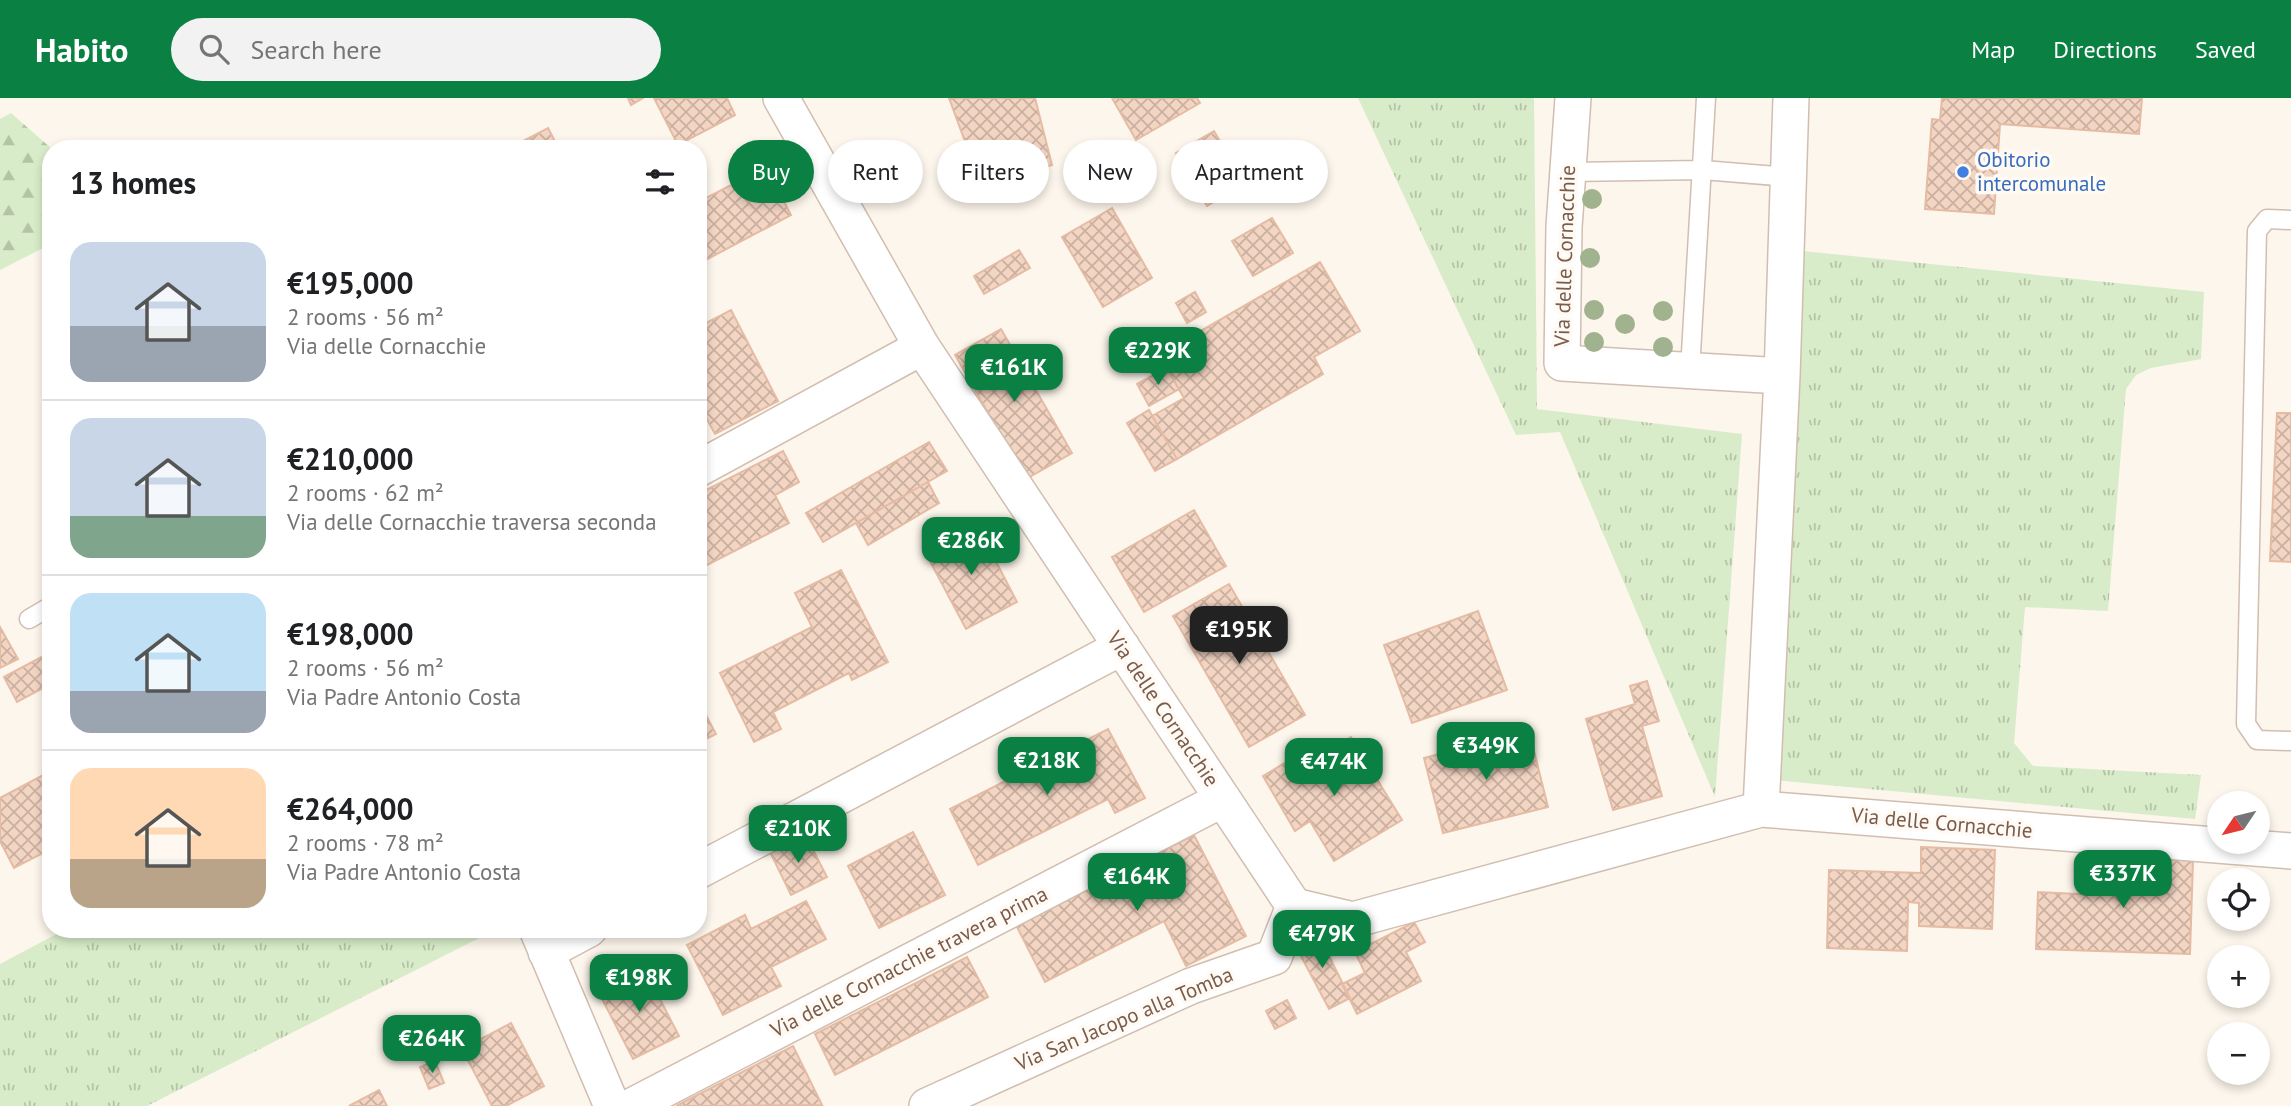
<!DOCTYPE html>
<meta charset="utf-8">
<style>
:root{--surface:#fff;--page:#f2f2f2;--text:#202124;--muted:#757577;--line:#e0e0e0;--accent:#0b8043}
body{margin:0;font-family:"PT Sans",sans-serif;background:var(--page);color:var(--text);height:100vh;display:flex;flex-direction:column;font-size:26px;white-space:nowrap}
*{box-sizing:border-box;margin:0}
p{font-size:23px;color:var(--muted)}
.icon{flex:none;width:38px;height:38px;fill:none;stroke:currentColor;stroke-width:2;stroke-linecap:round;stroke-linejoin:round}
.map{position:relative;flex:1;overflow:hidden}
.panel{position:absolute;left:42px;top:42px;width:665px;height:798px;display:flex;flex-direction:column;background:var(--surface);border-radius:28px;box-shadow:0 4px 10px #0003}
.panel>*{flex:none}
.guide{position:absolute;left:728px;top:42px;width:665px;height:63px;display:flex;gap:14px}
.needle{width:46px;rotate:235deg}
.fabs{position:absolute;left:2207px;top:693px;display:grid;gap:14px}
.fabs a{display:grid;place-items:center;width:63px;height:63px;border-radius:50%;background:var(--surface);box-shadow:0 4px 10px #0003;font-size:35px}
.price{position:absolute;translate:-50% -60px;padding:0 16px;border-radius:14px;background:var(--accent);color:#fff;font-size:23px;line-height:46px;filter:drop-shadow(0 2px 4px #0008)}
.price::after{content:'';position:absolute;left:50%;top:42px;width:21px;height:16px;margin-left:-10px;background:inherit;clip-path:polygon(0 0,100% 0,50% 100%)}
.price.current{background:#222;color:#fff}
ul{padding:0;list-style:none}
li{display:flex;align-items:center;gap:21px;height:175px;padding:0 28px}
li+li{border-top:2px solid var(--line)}
li span{display:grid;place-items:center;flex:none;width:196px;height:140px;border-radius:21px;color:#555}
li>.icon{margin-inline-start:auto}
span .icon{width:84px;height:84px;fill:#fffc;stroke-width:1}
li b{font-size:30px}
h2{display:flex;justify-content:space-between;align-items:center;height:84px;padding:0 28px;font-size:30px}
.pill{padding:0 24px;border-radius:32px;background:var(--surface);box-shadow:0 4px 10px #0003;font-size:24px;line-height:63px}
.pill.current{background:var(--accent);color:#fff}
header{display:flex;align-items:center;gap:42px;box-sizing:border-box;height:98px;padding:0 35px;background:var(--accent);color:#fff}
header strong{font-size:33px}
nav{display:flex;gap:38px;margin-inline-start:auto;font-size:24px}
.search{width:490px;height:63px;background:var(--page);display:flex;align-items:center;gap:18px;box-sizing:border-box;padding:0 24px;border-radius:38px;color:var(--muted);font-size:26px}
.map>svg:first-child{display:block}
</style>
<header>
<strong>Habito</strong>
<div class="search"><svg class="icon" aria-label="search" viewBox="0 0 24 24"><circle cx="10" cy="10" r="6"/><path d="M15 15l6 6"/></svg>Search here</div>
<nav><a>Map</a><a>Directions</a><a>Saved</a></nav>
</header>
<div class="map">
<svg width="2291" height="1008" viewBox="0 0 2291 1008">
<defs>
<pattern id="grass-tufts" width="24" height="20" patternUnits="userSpaceOnUse" patternTransform="scale(1.75)"><rect width="24" height="20" fill="#d8ecc9"/><path d="M3 7l-1-3M5 7V3M7 7l1-3M15 17l-1-3M17 17v-4M19 17l1-3" fill="none" stroke="#b4c2a5"/></pattern>
<pattern id="forest-firs" width="22" height="20" patternUnits="userSpaceOnUse" patternTransform="scale(1.75)"><rect width="22" height="20" fill="#d8ecc9"/><path d="M5 1l3.5 6h-7zM16 11l3.5 6h-7z" fill="#b4c2a5"/></pattern>
<pattern id="building-cross-hatch" width="8" height="8" patternUnits="userSpaceOnUse" patternTransform="scale(1.75)"><rect width="8" height="8" fill="#f3d5c3"/><path d="M0 0l8 8M0 8l8-8" fill="none" stroke="#cab0a1"/></pattern>
</defs>
<rect width="100%" height="100%" fill="#fdf6ec"/>
<path fill="url(#grass-tufts)" d="M1358,0h176l3,311 205,25 -27,363 -155,-365 -44,3z
M1803,153l401,41 -3,67 -50,9 -15,7 -10,14 -18,222 -83,-4 -11,136 19,23 168,9 -6,44 -423,-39z
M66,831h431l-350,177h-147v-142z"/>
<path fill="url(#forest-firs)" d="M11,15l41,36 -1,95 -51,26v-151z"/>
<path fill="url(#building-cross-hatch)" stroke="#e6bba3" stroke-width="2" d="M628,0h15l-12,7z
M654,0h73l8,17 -57,30z
M949,0h86l17,67 -71,20z
M1112,0h85l3,5 -64,37z
M1942,0h200l-3,36 -139,-10 -6,90 -69,-5 7,-90 8,1z
M548,30l11,21h-51z
M1214,33l31,53 -38,22 -31,-53z
M766,69l25,48 -93,49v-62z
M1112,110l40,70 -49,29 -41,-70z
M1272,120l21,35 -40,23 -21,-35z
M1019,152l11,18 -46,26 -10,-18z
M1320,164l40,69 -46,26 9,17 -146,85 -25,-43 32,-18 -25,-43z
M1195,194l11,20 -19,11 -11,-20z
M731,212l47,91 -63,33 -17,-31v-76z
M1001,231l71,124 -46,26 -71,-124z
M1167,270l12,21 -30,17 -12,-22z
M1149,312l28,49 -22,12 -28,-48z
M2277,315h14v149l-21,-1z
M929,344l18,29 -124,71 -17,-29z
M783,353l16,31 -24,13 14,28 -88,45 -3,-7v-67z
M928,384l11,21 -71,42 -12,-22z
M1194,412l32,56 -82,46 -32,-55z
M977,427l40,77 -51,27 -41,-77z
M841,472l47,92 -36,18 -3,-7 -76,39 8,17 -27,13 -34,-69 92,-46 -17,-34z
M1229,486l76,131 -56,32 -76,-131z
M1478,513l29,79 -95,33 -28,-78z
M0,529l18,32 -18,9z
M51,554v32l-34,18 -13,-25z
M1647,583l12,40 -17,5 20,70 -49,14 -27,-91 49,-15 -5,-18z
M698,602l18,34 -18,9z
M1108,631l37,69 -30,15 -7,-14 -130,66 -28,-56z
M1529,633l19,76 -105,26 -19,-75z
M1351,639l51,83 -68,41 -24,-40 -15,10 -32,-55 30,-18 5,9z
M51,673v78l-37,19 -14,-27v-43z
M913,734l32,63 -66,33 -31,-62z
M805,736l22,43 -36,18 -21,-43z
M1194,737l52,101 -60,30 -22,-45 -119,61 -29,-57z
M1921,749l74,3 -3,79 -73,-3v-23l-11,-1 -1,49 -80,-3 2,-78 92,3z
M2100,759l93,3 -3,94 -154,-5 2,-57 60,3z
M806,803l20,38 -55,28 10,19 -58,29 -36,-70 58,-30 6,14z
M1414,824l11,20 -19,10 15,29 -64,33 -15,-30 23,-11 -10,-21z
M1317,834l33,66 -21,11 -35,-66z
M967,859l21,40 -153,78 -20,-41z
M645,872l34,66 -46,23 -34,-66z
M1287,902l9,18 -21,11 -9,-18z
M511,925l33,63 -38,20h-14l-30,-57z
M793,948l29,59 -146,1z
M435,963l9,22 -15,6 -9,-22z
M379,992l8,16h-38z"/>
<g fill="none" stroke-linecap="round" stroke-linejoin="round">
<defs>
<path id="service" d="M1568,74l135,-2 85,7
M2291,122l-24,-1 -10,12 -11,493 11,16 34,1
M1690,272l16,-272
M29,521l22,-13"/>
<path id="minor" d="M781,0l141,249 372,559 59,14 408,-111 530,42
M1573,0l-9,129 -2,136 220,13
M698,371l224,-122
M1761,711l21,-433 9,-278
M698,773l424,-224
M537,831l75,177
M546,854l43,-23
M632,1008l591,-307
M927,1008l264,-120 83,-29 20,-51"/>
</defs>
<use href="#service" stroke="#d1beb0" stroke-width="21"/>
<use href="#minor" stroke="#d1beb0" stroke-width="38"/>
<use href="#service" stroke="#fff" stroke-width="18"/>
<use href="#minor" stroke="#fff" stroke-width="35"/>
</g>
<g fill="#a0b28e">
<circle cx="1592" cy="101" r="10"/>
<circle cx="1590" cy="160" r="10"/>
<circle cx="1594" cy="212" r="10"/>
<circle cx="1663" cy="213" r="10"/>
<circle cx="1625" cy="226" r="10"/>
<circle cx="1594" cy="244" r="10"/>
<circle cx="1663" cy="249" r="10"/>
</g>
<circle fill="#3f7fe0" stroke="#fffaf3" stroke-width="2.5" cx="1963" cy="74" r="7"/>
<g text-anchor="middle" stroke-width="7" stroke-linejoin="round" paint-order="stroke">
<g font-size="21" fill="#366cbe" stroke="#fffaf3" text-anchor="start">
<text x="1977" y="69">Obitorio<tspan x="1977" dy="24">intercomunale</tspan></text>
</g>
<g font-size="21" fill="#7a5c4d" stroke="#fffaf3">
<text transform="translate(1565 158) rotate(-88)" y="7">Via delle Cornacchie</text>
<text transform="translate(1163 611) rotate(56)" y="7">Via delle Cornacchie</text>
<text transform="translate(1942 725) rotate(5)" y="7">Via delle Cornacchie</text>
<text transform="translate(909 864) rotate(-27)" y="7">Via delle Cornacchie travera prima</text>
<text transform="translate(1124 921) rotate(-23)" y="7">Via San Jacopo alla Tomba</text>
</g>
</g>
</svg>
<div class="fabs">
<a><svg class="needle" viewBox="-14 -14 28 28"><path d="M0-13l5 13h-10z" fill="#e53935"/><path d="M0 13l5-13h-10z" fill="#757577"/></svg></a>
<a><svg class="icon" aria-label="locate" viewBox="0 0 24 24"><circle cx="12" cy="12" r="6"/><path d="M12 2v4M12 18v4M2 12h4M18 12h4"/></svg></a>
<a>+</a>
<a>−</a>
</div>
<b class="price" style="left:1158px;top:289px">€229K</b>
<b class="price" style="left:1014px;top:306px">€161K</b>
<b class="price" style="left:971px;top:479px">€286K</b>
<b class="price current" style="left:1239px;top:568px">€195K</b>
<b class="price" style="left:1486px;top:684px">€349K</b>
<b class="price" style="left:1047px;top:699px">€218K</b>
<b class="price" style="left:1334px;top:700px">€474K</b>
<b class="price" style="left:798px;top:767px">€210K</b>
<b class="price" style="left:2123px;top:812px">€337K</b>
<b class="price" style="left:1137px;top:815px">€164K</b>
<b class="price" style="left:1322px;top:872px">€479K</b>
<b class="price" style="left:639px;top:916px">€198K</b>
<b class="price" style="left:432px;top:977px">€264K</b>
<div class="guide">
<a class="pill current">Buy</a>
<a class="pill">Rent</a>
<a class="pill">Filters</a>
<a class="pill">New</a>
<a class="pill">Apartment</a>
</div>
<section class="panel">
<h2>13 homes<svg class="icon" aria-label="filters" viewBox="0 0 24 24"><path d="M4 7h16M4 17h16"/><circle cx="9" cy="7" r="2"/><circle cx="15" cy="17" r="2"/></svg></h2>
<ul>
<li><span style="background:linear-gradient(#c9d6e8 60%,#9aa5b1 0)"><svg class="icon" aria-label="home" viewBox="0 0 24 24"><path d="M3 11l9-7 9 7M6 9v11h12V9"/></svg></span><div><b>€195,000</b><p>2 rooms · 56 m²</p><p>Via delle Cornacchie</p></div></li>
<li><span style="background:linear-gradient(#c9d6e8 70%,#7fa58c 0)"><svg class="icon" aria-label="home" viewBox="0 0 24 24"><path d="M3 11l9-7 9 7M6 9v11h12V9"/></svg></span><div><b>€210,000</b><p>2 rooms · 62 m²</p><p>Via delle Cornacchie traversa seconda</p></div></li>
<li><span style="background:linear-gradient(#bfe0f5 70%,#9aa5b1 0)"><svg class="icon" aria-label="home" viewBox="0 0 24 24"><path d="M3 11l9-7 9 7M6 9v11h12V9"/></svg></span><div><b>€198,000</b><p>2 rooms · 56 m²</p><p>Via Padre Antonio Costa</p></div></li>
<li><span style="background:linear-gradient(#ffd9b3 65%,#b9a48a 0)"><svg class="icon" aria-label="home" viewBox="0 0 24 24"><path d="M3 11l9-7 9 7M6 9v11h12V9"/></svg></span><div><b>€264,000</b><p>2 rooms · 78 m²</p><p>Via Padre Antonio Costa</p></div></li>
</ul>
</section>
</div>
